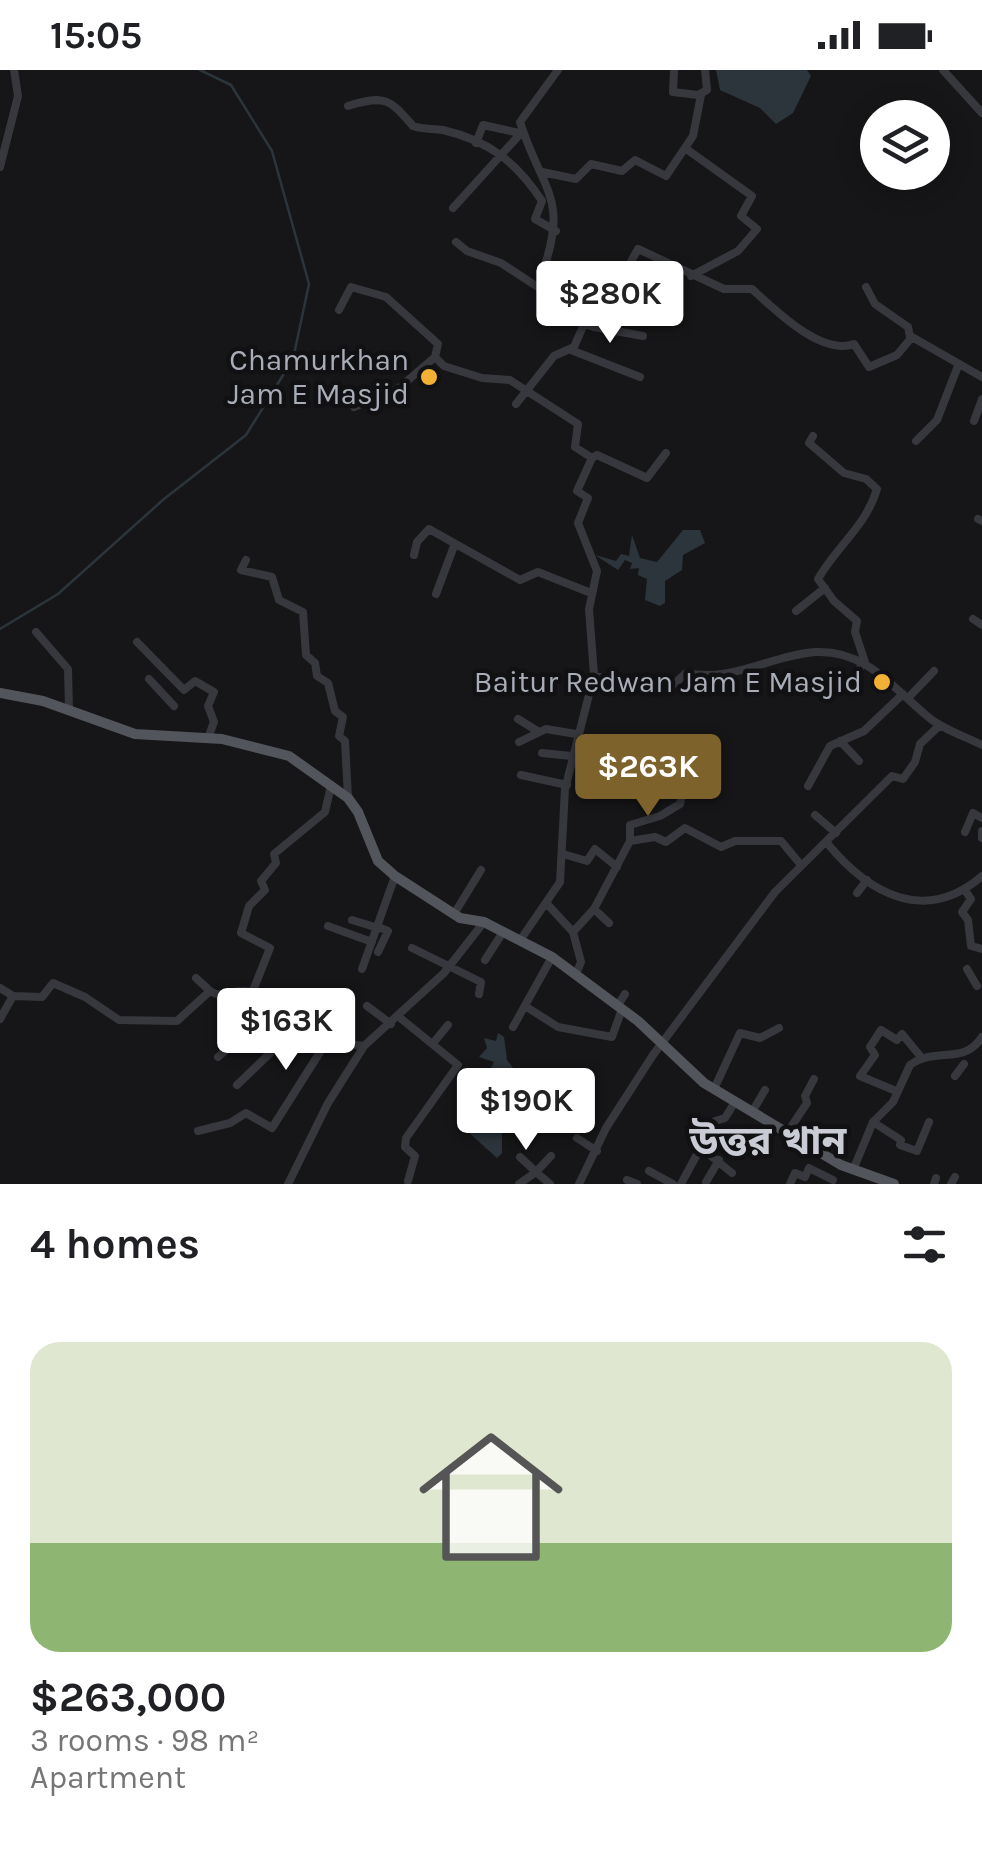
<!DOCTYPE html>
<meta charset="utf-8">
<style>
:root{--surface:#fff;--page:#f6f6f6;--text:#202124;--muted:#757577;--accent:#7e622b}
body{margin:0;font-family:Karla,"Noto Sans Bengali",sans-serif;background:var(--page);color:var(--text);height:100vh;display:flex;flex-direction:column;font-size:38px;white-space:nowrap}
*{box-sizing:border-box;margin:0}
p{font-size:32px;color:var(--muted)}
.icon{flex:none;width:55px;height:55px;fill:none;stroke:currentColor;stroke-width:2;stroke-linecap:round;stroke-linejoin:round}
.map{position:relative;height:1114px;overflow:hidden}
.sheet{display:flex;flex-direction:column;background:var(--surface);flex:1}
.sheet>*{flex:none}
.controls{position:absolute;left:860px;top:30px;display:grid;gap:20px}
.controls a{display:grid;place-items:center;width:90px;height:90px;border-radius:50%;background:var(--surface);box-shadow:0 5px 25px #0003;font-size:50px}
.price{position:absolute;translate:-50% -85px;padding:0 22px;border-radius:10px;background:#fff;color:#222;font-size:32px;line-height:65px;filter:drop-shadow(0 2px 5px #0008)}
.price::after{content:'';position:absolute;left:50%;top:60px;width:30px;height:22px;margin-left:-15px;background:inherit;clip-path:polygon(0 0,100% 0,50% 100%)}
.price.selected{background:var(--accent);color:#fff}
ul{padding:0;list-style:none}
li{display:grid;align-content:center;gap:20px;height:530px;padding:0 30px}
li span{display:grid;place-items:center;height:310px;border-radius:30px;color:#555}
li>.icon{margin-inline-start:auto}
span .icon{width:180px;height:180px;fill:#fffc;stroke-width:1}
li b{font-size:42px}
h2{display:flex;justify-content:space-between;align-items:center;height:120px;padding:0 30px;font-size:42px}
.status{display:flex;justify-content:space-between;align-items:center;height:70px;padding:0 50px;background:var(--surface);direction:ltr}
.status svg{height:28px;fill:currentColor}
.map>svg:first-child{display:block}
</style>
<div class="status"><b>15:05</b><svg viewBox="0 0 49 12"><path d="M0 12V9h3v3zM5 12V6h3v6zM10 12V3h3v9zM15 12V0h3v12zM26 1h20v11H26zM47 4h2v5h-2z"/></svg></div>
<div class="map">
<svg width="982" height="1114" viewBox="0 0 982 1114">
<rect width="100%" height="100%" fill="#161618"/>
<path fill="#2c353c" d="M716,0h91l4,6 -18,37 -17,11 -16,-16 -40,-18z
M683,460h17l5,13 -22,12 -1,15 -17,11v22l-5,3 -15,-6 2,-21 -9,-4 1,-7 -9,1 2,-6 -7,-3 -7,10 -23,-15 21,6 5,-7 8,2 3,-21 8,23 17,4z
M498,963l6,4 3,23 6,8 -9,9 1,10 27,4 7,-13 20,19 14,6 -3,6 -25,-5 1,-8 -10,-4 -2,5 10,10 14,4 -15,4 -14,-3 -3,6 -13,-4 -3,15 -8,2v22l-5,5 -40,-36 13,-11 -4,-4 5,-10 14,4 5,-12 -7,-6 11,-21 -15,-5 8,-9 -3,-10 12,3z"/>
<g fill="none" stroke-linecap="round" stroke-linejoin="round">
<path stroke="#2c353c" stroke-width="2.5" d="M0,559l58,-35 106,-95 82,-64 47,-76 16,-75 -37,-133 -41,-66 -31,-15"/>
<path stroke="#37383d" stroke-width="8" d="M558,0l-38,52c23,72 50,74 21,155l12,10 -3,8 34,29
M674,0l-1,22 25,3 9,-5 -2,-20
M943,0l39,43
M348,36c38,-12 42,-6 65,20 11,4 19,2 30,4 47,11 74,33 99,71l-7,18 21,12
M476,73l7,-18 41,9
M685,78l67,48 -11,20 16,13 -19,22 -47,25
M0,97l18,-71 -4,-26
M542,102l34,7 15,-15 31,7 13,-11 31,16 27,-40 8,-41
M453,138l68,-75
M456,172l11,9 34,12 49,32
M866,217l9,17 33,23 2,10
M339,240l12,-23 35,10 52,47 -3,13 9,9 38,12 28,2 68,44 -3,23 17,11 -15,33 11,7 -10,25 19,48 -8,38 5,66 -29,114 -5,93 -39,57
M594,257l49,9
M571,280l69,27
M516,334l38,-48 20,-9 10,-23 10,3 44,-78 86,40h28c23,21 69,67 102,55l15,23 28,-12 15,-18 70,40
M354,337l45,-19 36,-31
M974,351l8,-22
M813,366l-4,7 35,30 22,6 11,10c-11,37 -40,57 -59,90l16,22 23,20 -2,11 10,30
M916,371l21,-21 21,-54
M592,388l5,-3 50,23 19,-25
M978,449l4,2
M414,485l3,-13 12,-13 91,51 18,-8 53,21
M246,490l-5,10 31,7 7,23 24,12 3,43 9,8 2,13 11,7 7,28 8,6 -4,19 6,5 3,57
M436,524l18,-48
M796,541l29,-23
M973,549l9,6
M36,562l32,37 1,41
M137,572l47,48 11,-9 19,11 -6,14 6,16 -6,16
M594,605l35,12 40,2 17,-16c46,10 85,-18 130,-21 50,-2 76,35 111,64 15,13 37,20 55,29
M149,609l25,27
M853,622l9,-31
M908,628l26,-27
M518,649l21,13
M840,671l19,20
M519,672l27,-13 30,5
M542,683l29,3
M521,705l46,10
M808,716l22,-40 34,-15 39,-37
M815,745l21,18
M982,761v7
M965,762l8,-19 9,5
M630,771v-16l30,-9 20,-12 9,-37
M827,773c42,51 98,82 155,33
M563,784l24,7 8,-12 22,18
M964,819l7,10 -9,13 6,8 3,26 11,3
M857,823l10,-13
M548,835l25,27
M594,839l15,14
M454,844l27,-44
M352,850l26,8
M328,856l44,16
M412,878l69,34 -2,12
M378,882l10,-21 -10,-4
M485,890l18,-28
M362,899l33,-93
M967,899l10,17
M576,904l5,-12 -8,-30 21,-23 36,-68 25,-4 11,5 19,-14 36,19 14,-6h46l20,24
M196,908l14,13
M0,918l13,8
M252,923l18,-45 -29,-15 8,-27 16,-16 -4,-9 15,-18 -2,-9 51,-42 5,-22
M618,935l7,-11
M367,936l24,18
M525,936l33,21 54,10 10,-28
M399,947l59,48 -52,73 -1,9 10,9 -7,25
M0,949l13,-23 29,1 11,-14 32,14 34,23 58,1 33,-30c12,8 19,0 32,0 29,-1 42,29 55,47l67,8
M513,957l39,-70
M434,972l14,-17
M218,987l58,-49
M955,1006l9,-12
M237,1015l55,-53
M714,1019l26,-56 20,5 19,-10
M896,1021l-36,-15 15,-21 -5,-8 11,-17 16,10 5,-6 19,23
M752,1042l13,-22
M873,1052l28,18 -1,5 17,6 12,-29
M198,1061l32,-8 16,-10 26,15 55,-87
M787,1063l20,-30 -2,-7 9,-17
M577,1068l20,13
M701,1078l31,25
M520,1087l14,13
M853,1100l20,-48 20,-20 17,-37c27,-19 53,1 72,-28
M649,1101l24,13
M627,1110l10,4
M706,1112l13,-22
M288,1114l40,-81 36,-57 80,-73 40,-51
M519,1114l17,-12
M550,1114l-14,-12 15,-16
M579,1114l27,-56 47,-73 122,-163 117,-116 11,3 12,-17 5,-18 20,-19
M681,1114l34,-63 10,-3 10,-16
M790,1114l5,-11 10,4 4,-9 24,12
M934,1114l2,-6
M951,1114l4,-7"/>
<path stroke="#53555c" stroke-width="10" d="M0,623l43,8 92,33 87,5 67,17 59,42 10,14 20,49 17,15 65,42 24,4 68,35 86,64 66,62 137,82 53,19"/>
</g>
<g fill="#f2b134" stroke="#111113" stroke-width="4">
<circle cx="429" cy="307" r="10"/>
<circle cx="882" cy="612" r="10"/>
</g>
<g text-anchor="middle" stroke-width="9" stroke-linejoin="round" paint-order="stroke">
<g font-size="30" fill="#a8adb8" stroke="#111113" text-anchor="end">
<text x="409" y="300">Chamurkhan<tspan x="409" dy="34">Jam E Masjid</tspan></text>
<text x="862" y="622">Baitur Redwan Jam E Masjid</text>
</g>
<g font-size="40" font-weight="bold" fill="#c9ccd4" stroke="#111113">
<text x="768" y="1084">উত্তর খান</text>
</g>
</g>
</svg>
<div class="controls">
<a><svg class="icon" aria-label="layers" viewBox="0 0 24 24"><path d="M12 4l9 5-9 5-9-5zM3 14l9 5 9-5"/></svg></a>
</div>
<b class="price" style="left:610px;top:276px">$280K</b>
<b class="price selected" style="left:648px;top:749px">$263K</b>
<b class="price" style="left:286px;top:1003px">$163K</b>
<b class="price" style="left:526px;top:1083px">$190K</b>
</div>
<section class="sheet">
<h2>4 homes<svg class="icon" aria-label="filters" viewBox="0 0 24 24"><path d="M4 7h16M4 17h16"/><circle cx="9" cy="7" r="2"/><circle cx="15" cy="17" r="2"/></svg></h2>
<ul>
<li><span style="background:linear-gradient(#dfe7d0 65%,#8fb573 0)"><svg class="icon" aria-label="home" viewBox="0 0 24 24"><path d="M3 11l9-7 9 7M6 9v11h12V9"/></svg></span><div><b>$263,000</b><p>3 rooms · 98 m²</p><p>Apartment</p></div></li>
</ul>
</section>
